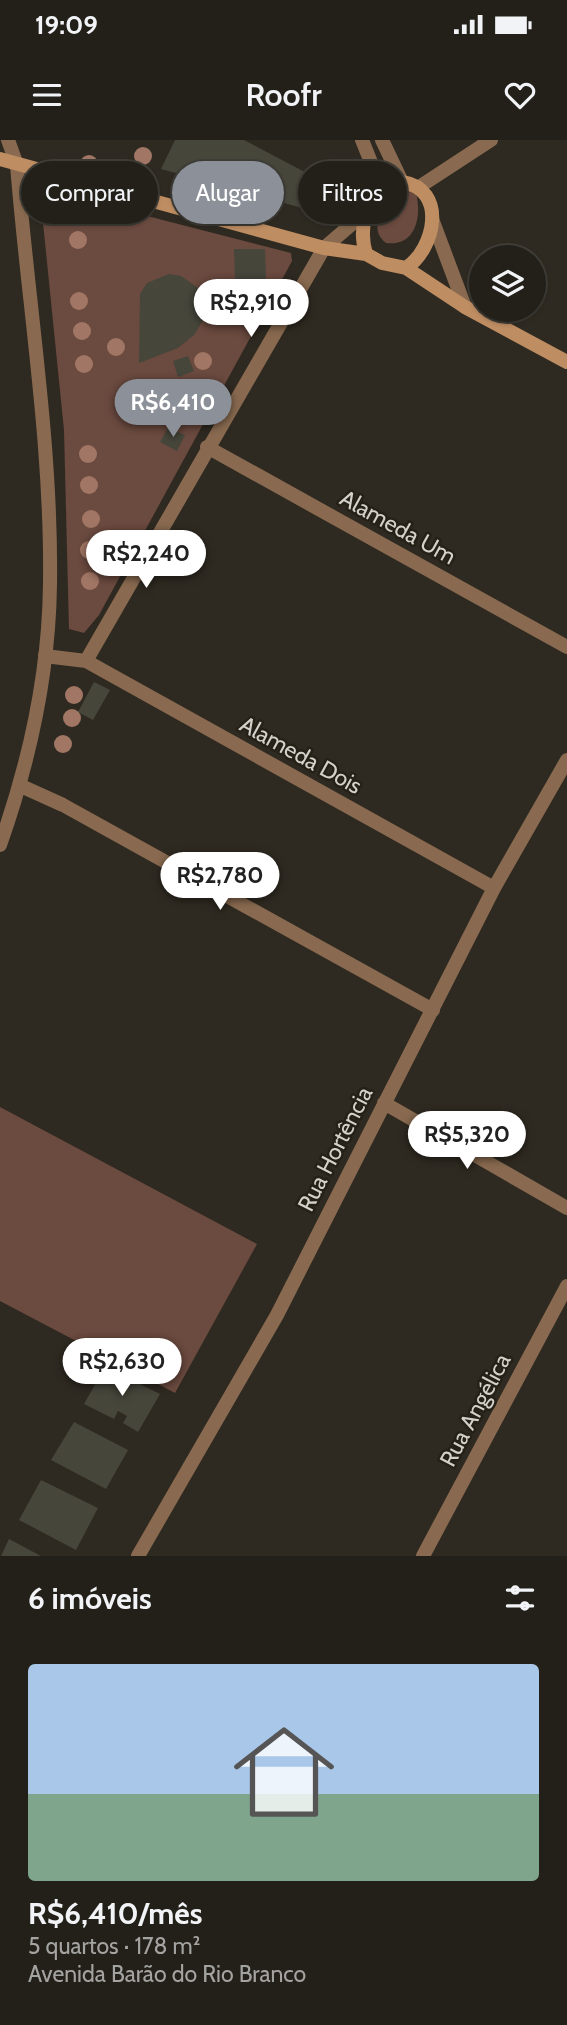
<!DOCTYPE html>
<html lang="pt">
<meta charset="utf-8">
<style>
:root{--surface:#232019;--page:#2f2d26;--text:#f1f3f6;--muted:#a3a3a2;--line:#403e38;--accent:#8c9099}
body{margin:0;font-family:Cabin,sans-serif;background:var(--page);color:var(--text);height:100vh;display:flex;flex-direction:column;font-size:26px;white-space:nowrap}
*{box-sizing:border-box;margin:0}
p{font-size:23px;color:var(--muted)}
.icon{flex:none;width:38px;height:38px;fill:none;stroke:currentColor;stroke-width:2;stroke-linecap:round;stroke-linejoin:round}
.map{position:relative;height:1416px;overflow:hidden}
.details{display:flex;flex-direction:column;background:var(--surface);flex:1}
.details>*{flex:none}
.hud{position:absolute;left:21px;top:21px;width:525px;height:63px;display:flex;gap:14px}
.controls{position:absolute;left:469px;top:105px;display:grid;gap:14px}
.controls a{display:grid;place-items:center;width:77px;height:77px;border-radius:50%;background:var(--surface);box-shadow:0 2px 5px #0004,0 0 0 2px var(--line);font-size:35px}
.price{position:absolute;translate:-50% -60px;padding:0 16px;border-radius:24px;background:#fff;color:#222;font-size:23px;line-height:46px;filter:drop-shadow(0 2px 4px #0008)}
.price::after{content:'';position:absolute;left:50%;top:42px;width:21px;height:16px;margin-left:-10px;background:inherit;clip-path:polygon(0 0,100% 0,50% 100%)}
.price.on{background:var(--accent);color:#fff}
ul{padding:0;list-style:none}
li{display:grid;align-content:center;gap:14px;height:371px;padding:0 28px}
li+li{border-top:2px solid var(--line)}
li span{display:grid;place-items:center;height:217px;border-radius:7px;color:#555}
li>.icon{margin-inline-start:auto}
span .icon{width:126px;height:126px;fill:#fffc;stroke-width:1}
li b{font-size:30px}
h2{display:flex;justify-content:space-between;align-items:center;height:84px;padding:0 28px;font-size:30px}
.pill{padding:0 24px;border-radius:32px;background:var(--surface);box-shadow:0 2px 5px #0004,0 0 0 2px var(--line);font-size:24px;line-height:63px}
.pill.on{background:var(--accent);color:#fff}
.status{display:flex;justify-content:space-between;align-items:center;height:49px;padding:0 35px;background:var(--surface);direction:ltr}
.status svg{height:19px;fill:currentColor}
header{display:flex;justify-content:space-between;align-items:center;height:91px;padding:0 28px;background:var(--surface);font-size:32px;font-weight:600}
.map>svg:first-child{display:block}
</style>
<div class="status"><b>19:09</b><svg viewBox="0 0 49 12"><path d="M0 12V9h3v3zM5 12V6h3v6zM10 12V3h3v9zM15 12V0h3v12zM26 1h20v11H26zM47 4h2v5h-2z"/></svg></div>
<header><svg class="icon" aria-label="menu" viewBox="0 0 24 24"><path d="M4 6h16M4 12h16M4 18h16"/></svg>Roofr<svg class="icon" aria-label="heart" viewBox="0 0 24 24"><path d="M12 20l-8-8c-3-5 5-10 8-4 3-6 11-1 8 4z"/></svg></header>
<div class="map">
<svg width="567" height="1416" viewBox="0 0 567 1416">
<rect width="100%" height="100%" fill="#2f2a21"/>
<path fill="#6b4a3f" d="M399,46l17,7c6,23 0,54 -30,50 -20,-14 -1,-45 13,-57z
M46,50l245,63 1,8 -193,354 -15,18 -15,-4 -5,-199 -24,-237z
M0,967l257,137 -82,149 -175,-92z"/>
<path fill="#46463b" d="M175,0h69l95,50 -15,24 -163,-45z
M234,109h31l1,30 -31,1z
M169,134l12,2 17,12 8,18 -1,10 -10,18 -17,14 -39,15 1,-69 7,-11z
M188,216l6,15 -16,6 -5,-16z
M168,288l17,7 -8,16 -17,-9z
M94,542l16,8 -17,30 -15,-8z
M105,1227l55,27 -22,38 -15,-9 4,-7 -9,-5 -4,8 -30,-15z
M74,1282l54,28 -22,39 -55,-29z
M41,1340l57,28 -22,42 -57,-30z
M9,1399l32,17h-40z"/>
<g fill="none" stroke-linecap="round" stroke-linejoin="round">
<path stroke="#896a50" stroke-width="14" d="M419,47l72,-47
M432,79l33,88
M207,307l360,200
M45,516l41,5 238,-413 43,-37
M86,521l408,227
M21,646l42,19 370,205
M384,963l183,105
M138,1416l139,-241 217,-427 73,-128
M423,1416l144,-270"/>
<path stroke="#896a50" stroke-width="14" d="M362,0l19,47
M382,0l20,42
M0,705c29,-82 49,-173 50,-261 2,-140 -22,-280 -33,-419l-9,-25"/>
<path stroke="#be8d62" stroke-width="14" d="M0,19l324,89 42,6
M402,42c46,7 33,67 4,86l-24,-5 -16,-9c-8,-27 0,-44 15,-67z
M406,128l59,39 102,55"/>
</g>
<g fill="#a17665">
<circle cx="143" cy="16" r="9"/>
<circle cx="89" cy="24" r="9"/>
<circle cx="78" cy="100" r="9"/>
<circle cx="79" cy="161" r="9"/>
<circle cx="82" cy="191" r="9"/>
<circle cx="116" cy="207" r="9"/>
<circle cx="203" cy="221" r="9"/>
<circle cx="84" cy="224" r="9"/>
<circle cx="88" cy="314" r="9"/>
<circle cx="89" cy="345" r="9"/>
<circle cx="91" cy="379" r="9"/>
<circle cx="89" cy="410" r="9"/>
<circle cx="90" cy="441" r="9"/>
<circle cx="74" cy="555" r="9"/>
<circle cx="72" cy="578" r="9"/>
<circle cx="63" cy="604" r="9"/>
</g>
<g text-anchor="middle" stroke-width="5" stroke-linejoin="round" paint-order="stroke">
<g font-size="23" fill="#d4d1cb" stroke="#252117">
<text transform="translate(398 387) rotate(29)" y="8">Alameda Um</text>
<text transform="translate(301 615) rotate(29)" y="8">Alameda Dois</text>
<text transform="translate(335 1009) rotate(-63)" y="8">Rua Hortência</text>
<text transform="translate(475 1270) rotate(-62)" y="8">Rua Angélica</text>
</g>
</g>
</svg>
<div class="controls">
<a><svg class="icon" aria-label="layers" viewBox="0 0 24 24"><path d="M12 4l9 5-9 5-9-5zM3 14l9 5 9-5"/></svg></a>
</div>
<b class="price" style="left:251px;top:199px">R$2,910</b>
<b class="price on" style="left:173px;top:299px">R$6,410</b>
<b class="price" style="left:146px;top:450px">R$2,240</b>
<b class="price" style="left:220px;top:772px">R$2,780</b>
<b class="price" style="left:467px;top:1031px">R$5,320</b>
<b class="price" style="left:122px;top:1258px">R$2,630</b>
<div class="hud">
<a class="pill">Comprar</a>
<a class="pill on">Alugar</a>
<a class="pill">Filtros</a>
</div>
</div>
<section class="details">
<h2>6 imóveis<svg class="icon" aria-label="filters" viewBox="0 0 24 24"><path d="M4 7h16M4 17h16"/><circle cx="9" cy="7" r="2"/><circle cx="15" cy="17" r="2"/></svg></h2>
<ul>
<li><span style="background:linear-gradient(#a9c7e8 60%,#7fa58c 0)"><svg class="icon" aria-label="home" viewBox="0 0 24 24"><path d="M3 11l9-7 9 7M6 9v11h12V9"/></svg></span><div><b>R$6,410/mês</b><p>5 quartos · 178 m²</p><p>Avenida Barão do Rio Branco</p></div></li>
</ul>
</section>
